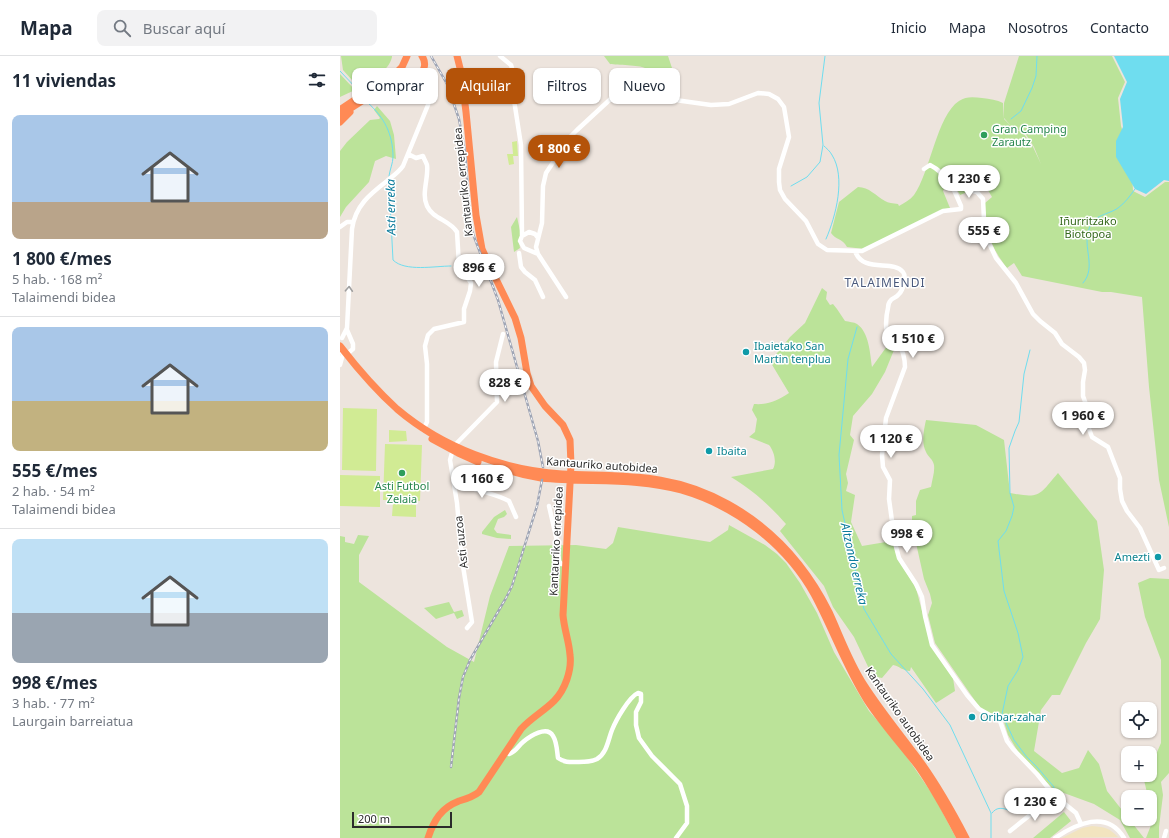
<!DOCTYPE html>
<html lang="es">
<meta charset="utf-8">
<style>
:root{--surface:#fff;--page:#f2f2f3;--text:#1f2937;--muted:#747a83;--line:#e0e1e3;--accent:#b45309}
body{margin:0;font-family:"Noto Sans",sans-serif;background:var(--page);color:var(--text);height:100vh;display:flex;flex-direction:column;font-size:15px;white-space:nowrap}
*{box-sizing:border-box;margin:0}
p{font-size:13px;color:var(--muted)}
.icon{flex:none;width:22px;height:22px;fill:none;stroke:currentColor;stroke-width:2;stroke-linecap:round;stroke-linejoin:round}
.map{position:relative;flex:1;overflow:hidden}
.details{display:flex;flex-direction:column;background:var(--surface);width:340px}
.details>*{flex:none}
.hud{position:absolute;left:12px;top:12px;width:380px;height:36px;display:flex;gap:8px}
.tools{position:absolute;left:781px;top:646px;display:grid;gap:8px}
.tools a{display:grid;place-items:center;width:36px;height:36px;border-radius:8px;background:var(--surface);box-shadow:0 1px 3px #0004;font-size:20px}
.scale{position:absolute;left:12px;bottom:10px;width:100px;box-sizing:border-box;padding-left:4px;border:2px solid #2b2b2b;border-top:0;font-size:11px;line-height:14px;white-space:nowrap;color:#2b2b2b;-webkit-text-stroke:3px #fff;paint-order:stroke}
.price{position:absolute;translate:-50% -34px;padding:0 9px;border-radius:14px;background:#fff;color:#222;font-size:13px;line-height:26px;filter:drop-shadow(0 1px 2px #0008)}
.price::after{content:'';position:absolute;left:50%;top:24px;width:12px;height:9px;margin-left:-6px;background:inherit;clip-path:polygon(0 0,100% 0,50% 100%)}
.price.active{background:var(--accent);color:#fff}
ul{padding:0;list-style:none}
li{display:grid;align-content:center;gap:8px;height:212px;padding:0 12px}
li+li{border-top:1px solid var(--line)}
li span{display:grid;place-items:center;height:124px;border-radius:8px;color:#555}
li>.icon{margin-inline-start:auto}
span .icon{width:72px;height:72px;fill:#fffc;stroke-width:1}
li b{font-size:17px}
h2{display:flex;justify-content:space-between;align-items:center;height:48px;padding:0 12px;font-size:17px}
.pill{padding:0 14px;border-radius:8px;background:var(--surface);box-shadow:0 1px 3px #0004;font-size:14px;line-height:36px}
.pill.active{background:var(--accent);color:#fff}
header{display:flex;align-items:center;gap:24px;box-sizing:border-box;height:56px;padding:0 20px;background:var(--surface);border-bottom:1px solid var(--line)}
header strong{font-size:19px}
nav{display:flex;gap:22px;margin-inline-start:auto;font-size:14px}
.search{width:280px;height:36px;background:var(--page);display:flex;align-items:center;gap:10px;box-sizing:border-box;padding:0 14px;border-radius:8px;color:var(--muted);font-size:15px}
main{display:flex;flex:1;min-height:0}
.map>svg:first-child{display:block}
</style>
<header>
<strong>Mapa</strong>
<div class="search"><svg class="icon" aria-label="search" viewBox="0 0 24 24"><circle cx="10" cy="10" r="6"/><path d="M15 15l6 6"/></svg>Buscar aquí</div>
<nav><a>Inicio</a><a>Mapa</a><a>Nosotros</a><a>Contacto</a></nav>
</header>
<main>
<section class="details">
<h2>11 viviendas<svg class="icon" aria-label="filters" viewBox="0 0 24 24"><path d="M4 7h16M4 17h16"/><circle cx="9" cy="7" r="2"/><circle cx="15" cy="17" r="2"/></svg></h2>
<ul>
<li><span style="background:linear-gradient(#a9c7e8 70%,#b9a48a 0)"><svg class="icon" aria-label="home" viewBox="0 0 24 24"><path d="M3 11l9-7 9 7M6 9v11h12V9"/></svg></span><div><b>1 800 €/mes</b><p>5 hab. · 168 m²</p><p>Talaimendi bidea</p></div></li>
<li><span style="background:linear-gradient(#a9c7e8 60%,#c2b280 0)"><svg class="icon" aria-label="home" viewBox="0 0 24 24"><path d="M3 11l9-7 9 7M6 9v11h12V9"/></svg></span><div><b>555 €/mes</b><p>2 hab. · 54 m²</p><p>Talaimendi bidea</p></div></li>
<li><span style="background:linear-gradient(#bfe0f5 60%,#9aa5b1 0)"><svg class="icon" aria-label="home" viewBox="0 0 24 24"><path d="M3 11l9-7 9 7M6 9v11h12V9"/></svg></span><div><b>998 €/mes</b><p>3 hab. · 77 m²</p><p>Laurgain barreiatua</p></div></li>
</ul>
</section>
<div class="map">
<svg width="829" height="782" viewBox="0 0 829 782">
<rect width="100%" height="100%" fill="#ede4dd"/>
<path fill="#bbe399" d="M1,0h51v1c-3,14 -21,23 -32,32l-17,-19z
M264,0h64l6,18 -3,8c-12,4 -17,-10 -26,-14 -6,-3 -28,-3 -35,-4z
M679,0h93l13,26 -7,16 3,28 10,30 2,35 12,6 20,-15h4v345l-10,-47 -10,-93 -7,-90 -31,-5h-9l-80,-16 -8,-13 -7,5c-17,-22 -22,-38 -22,-65l7,-6 -7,-12 -25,10 -6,-11h-7l-4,7 7,17 -4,1 -82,40 -17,-2c-5,-9 -11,-7 -16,-14l8,-31 19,-15c11,0 18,9 27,14 3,2 8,2 13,3l1,2c5,-3 11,-6 15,-11 16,-22 23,-80 45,-94 7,-5 15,-4 23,-3 8,1 15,2 21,5l1,16 8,8 12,7 9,13 8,17 -2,16 2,-16 -7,-17 -9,-14 -13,-6 -8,-9v-15z
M0,18l15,16 -15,7z
M37,50l13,15 4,14 2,24 -10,-3 -11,5 -6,21 -23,25 -6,10v-66l7,-9 23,-22 9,-1 1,-1 -6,-8z
M177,161l4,18 -2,7 1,6 -6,4 -3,-25z
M482,232l5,4 -1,7 4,6 3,-1 4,5 8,12c4,1 9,1 12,3 12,8 13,29 15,43l18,-25 4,8 -9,22 -13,22 -19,22 -3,19 4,5 -8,34 2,9 -2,8 9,4 -4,27 11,24 30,-5 6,18 18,29 15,58 22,32 2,13 -19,12 -25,-36 -1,4c-7,0 -11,-5 -17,-6l-11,13 -5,-1 -6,-4 -17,-36 -21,-30 -9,-21 -44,-55 6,-7c-18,-20 -32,-33 -55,-47l42,-8c4,-7 1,-18 -4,-24l-20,-8 6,-5 2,-13 -5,-9 2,-6c14,1 23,-3 35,-11l-18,-30 2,-5 17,-21 15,-14z
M586,364l50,5 28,15 6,53c31,6 29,2 48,-20l39,48 7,49 -4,49 -14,24 -26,52h-8l-11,15 -7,41 28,22 17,-5 9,-18 11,14 8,27 37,47h-14l-10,-18 -26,-16 -41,-15 -33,-34 -12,-20 -5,-16 -23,-11 -45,-65 -7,-28 4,-12 -2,-9 -6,-15 -12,-54v-9l4,-1v-14l4,-11 11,-3c1,-7 4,-15 3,-22 -1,-6 -6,-8 -8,-13 -5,-9 -2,-23 0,-32z
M165,454l2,4 -3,3 -6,2 -4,10 3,4 14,2v4l-14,-1 -15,-4v-2l12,-15z
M389,469l36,20 12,9 9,9 14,20 17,30 17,39 35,59 29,33 37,54 21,40h-616v-302l5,1v5l9,2 4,-9 11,1 -10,19v27l88,65 27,15 16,-66 19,-50 67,-1 30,4 7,-6 5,-16 92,15 18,-12z
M810,522l19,1v194l-8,9 2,13 -4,32v11h-13l7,-18 -3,-14v-9h-2l-4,-17 3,-5h3v-7l11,-25v-83l-16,-43 -7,-34z
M109,546l5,10 8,-2 2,6 -7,3 -3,-6 -18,6 -12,-11z
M724,756l7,9 -21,17h-17z"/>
<path fill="#f2e4bf" d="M752,770c13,1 17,2 26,11l-56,1 20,-10z"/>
<path fill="#d1eb94" d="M177,85l1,15h-5l1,8 -5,1 -2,-11h6l-1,-12z
M3,352l34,1 -1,62 -34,-1z
M49,374l17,1 1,10 -18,1z
M45,388l37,1 -2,56 -37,-1z
M0,419l40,1v31l-40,-1z
M53,447l23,2v12l-24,-1z"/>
<path fill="#6fddef" d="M774,0h55v125l-5,-1 -18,14 -11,-5 -19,-32v-16l7,-14 -3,-28 7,-17z"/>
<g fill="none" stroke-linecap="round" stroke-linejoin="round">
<path stroke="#6fddef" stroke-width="1" d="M0,15l17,18
M28,47c16,14 25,31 25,54 0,6 -3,12 -4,19
M671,63l10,-8 11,-23 4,-12 1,-20
M484,90c2,2 6,5 8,9 14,22 4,61 -6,84
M49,127l4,77c12,12 42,6 58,6
M451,130l16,-9 13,-15 3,-17 -4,-42 6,-47
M743,227c14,-16 -1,-36 6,-54 5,-15 19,-14 29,-21 7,-5 12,-12 17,-19
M517,271l-9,32 -9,96 3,55 22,99 27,45 32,35 27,36 41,88v25
M690,294l-6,24 -5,48 -4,9 -6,17 1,45 4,14 -2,9 -6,15 -8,10 6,50 14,42 5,24 -5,13 -10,16 -6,28 12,26 12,16 11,11 17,20 -1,4
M652,757c9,-12 20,3 32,-1 9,-3 19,-11 26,-18"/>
<path stroke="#fff" stroke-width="4.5" d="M160,0l11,9 3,10v25l7,45 1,91
M74,18l9,6 3,5
M68,98l8,4 7,-2c1,3 3,6 4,9 2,12 -6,29 0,41 6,13 23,14 30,26l2,33 5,7 7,11 -1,8 -6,18v13l-30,7 -6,6 -3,11 2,18v58l-4,8
M584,113l6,-4c10,5 16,12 23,21
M0,171l7,-5h6
M515,195c8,23 38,8 48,21 4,5 0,18 -4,22 -2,3 -6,4 -8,6 -2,2 -3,6 -3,8 -2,8 -3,21 0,28 3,5 6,5 9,8 6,4 8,16 8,23l-19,51 -4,37 1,12 7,13 -1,19 6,44 4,15 17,26 6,13 3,19 7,29 35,50 12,14 21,12 7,20 6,8 24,25 17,21 22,18 5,11
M179,197l2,14 4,5 10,8 8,17
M198,198l-14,-6 -4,-7 2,-5 7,-4 6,2 3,4
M226,241l-28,-43 -2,-7 6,-24 1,-37 3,-13 24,-36 7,-7 39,-36 13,-6 14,1 16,8 9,2 43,6 18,-1 29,-11 11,1 9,5 6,8 5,30 -10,32v13l1,8 5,9 21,22 12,23 9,6 35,1 81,-40 18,-2v-3l-7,-16 9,-6 5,6 9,2 6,7 1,21 3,19 9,19 20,25 17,31 7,7 15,12 7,11 17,13 5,6 1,7 -2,12v14l5,14 1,19 3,8 16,10 12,31v11l2,12 5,10 13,17 19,42 5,-2
M2,282l5,-10 5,-99c3,-23 18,-35 35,-48 6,-5 12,-9 16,-15l25,-61 1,-11 -4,-26
M0,296l7,2 6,-5v-5l-6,-14
M0,309l3,-11
M113,391l44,-45 -1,-40 7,-28
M113,393l-3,11 7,43 5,57 10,62 -5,6
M113,421c15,14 38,14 56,24l7,16
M209,450l8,35 2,20 2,3h4
M165,696l4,2c7,-2 9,-8 14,-12 7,-6 24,-17 30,-6 4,6 4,16 5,22 7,5 13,4 21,4 6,0 12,0 18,-3 10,-6 11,-19 15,-29 4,-10 17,-33 26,-37l3,1v8l-5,10v13l3,13 13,18 28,28 7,22v17l-11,15
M670,775l25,-20 19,-16
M715,782c21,-14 52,-29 69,0
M824,782l2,-7"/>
<path stroke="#ff8a55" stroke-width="7" d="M1,53l57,-38 4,-4 5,-11
M0,59l61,-39c6,-3 10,-1 16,-2 9,-2 9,-12 5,-18
M0,66l10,-10
M0,290c17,22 36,44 57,63 46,39 106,61 165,65 62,3 109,-2 166,30 45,25 78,62 101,108 11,24 20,50 35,73 18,28 39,53 58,79 17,24 31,49 44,74
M92,383l26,14 20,9
M164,413c12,4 24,7 37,9 47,5 94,-1 140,12 55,16 105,54 133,104 19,35 32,73 53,106 15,23 34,44 51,66 16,23 29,47 42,72
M88,782c6,-18 13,-30 31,-37 7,-2 14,-4 20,-9l42,-63c10,-11 23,-18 33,-28 11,-11 18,-31 16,-46 -1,-14 -6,-26 -7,-40l8,-150 -1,-25 -7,-15 -18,-19 -14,-20 -4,-13 -6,-35 -6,-20 -22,-45 -11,-24 -6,-34 -10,-103 -5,-40 -4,-16"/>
<defs>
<path id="rail" d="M91,0l16,28 12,35 6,33 5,64 3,18 25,66 40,141 5,26
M111,711l8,-69 4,-21 7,-17 36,-62 6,-12 25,-80 5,-26"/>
</defs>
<use href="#rail" stroke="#9fa5b5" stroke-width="2.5"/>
<use href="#rail" stroke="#fff" stroke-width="1" stroke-dasharray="3" stroke-linecap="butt"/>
</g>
<defs><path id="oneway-chevron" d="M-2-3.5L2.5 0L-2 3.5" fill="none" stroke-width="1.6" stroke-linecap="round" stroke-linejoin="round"/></defs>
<use stroke="#a0a0a0" href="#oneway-chevron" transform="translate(9 233) rotate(-87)"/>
<g fill="#2e9e5b" stroke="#fff" stroke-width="1.5">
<circle cx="644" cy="79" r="4"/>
<circle cx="62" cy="417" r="4"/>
</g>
<g fill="#0f9aa8" stroke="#fff" stroke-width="1.5">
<circle cx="406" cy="296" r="4"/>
<circle cx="369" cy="395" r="4"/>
<circle cx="818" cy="501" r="4"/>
<circle cx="632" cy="661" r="4"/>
</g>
<g text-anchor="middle" stroke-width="3" stroke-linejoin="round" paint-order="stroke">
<g font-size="11" fill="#27864d" stroke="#fff" text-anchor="start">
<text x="652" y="77">Gran Camping<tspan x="652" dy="13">Zarautz</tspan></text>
<text x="62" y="434" text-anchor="middle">Asti Futbol<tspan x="62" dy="13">Zelaia</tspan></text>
</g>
<g font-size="11" fill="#2b2b2b" stroke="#fff">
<text transform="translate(123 126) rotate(-96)" y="4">Kantauriko errepidea</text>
<text transform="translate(262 409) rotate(4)" y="4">Kantauriko autobidea</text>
<text transform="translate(216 485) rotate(-87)" y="4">Kantauriko errepidea</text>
<text transform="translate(121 486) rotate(-96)" y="4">Asti auzoa</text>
<text transform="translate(560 658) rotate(55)" y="4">Kantauriko autobidea</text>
</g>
<g font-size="11" fill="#34681a" stroke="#fff">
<text x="748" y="169">Iñurritzako<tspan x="748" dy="13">Biotopoa</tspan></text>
</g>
<g font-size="11" fill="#0d838f" stroke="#fff" text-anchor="start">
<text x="414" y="294">Ibaietako San<tspan x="414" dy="13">Martin tenplua</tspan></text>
<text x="377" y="399">Ibaita</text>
<text x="810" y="505" text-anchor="end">Amezti</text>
<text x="640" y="665">Oribar-zahar</text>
</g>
<g font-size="12" font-style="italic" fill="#0d7c9c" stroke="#fff">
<text transform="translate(51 151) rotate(-91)" y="4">Asti erreka</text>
<text transform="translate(514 508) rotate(77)" y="4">Altzondo erreka</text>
</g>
<g font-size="12" letter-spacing="1" fill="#4a597c" stroke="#fff">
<text x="545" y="231">TALAIMENDI</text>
</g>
</g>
</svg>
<div class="tools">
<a><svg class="icon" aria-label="locate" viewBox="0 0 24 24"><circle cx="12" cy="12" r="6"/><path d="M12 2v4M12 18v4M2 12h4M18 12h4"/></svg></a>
<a>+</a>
<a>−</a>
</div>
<div class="scale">200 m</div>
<b class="price active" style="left:219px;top:113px">1 800 €</b>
<b class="price" style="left:629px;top:143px">1 230 €</b>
<b class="price" style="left:644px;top:195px">555 €</b>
<b class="price" style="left:139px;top:232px">896 €</b>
<b class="price" style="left:573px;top:303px">1 510 €</b>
<b class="price" style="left:165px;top:347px">828 €</b>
<b class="price" style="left:743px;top:380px">1 960 €</b>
<b class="price" style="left:551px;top:403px">1 120 €</b>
<b class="price" style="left:142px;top:443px">1 160 €</b>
<b class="price" style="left:567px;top:498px">998 €</b>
<b class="price" style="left:695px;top:766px">1 230 €</b>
<div class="hud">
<a class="pill">Comprar</a>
<a class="pill active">Alquilar</a>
<a class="pill">Filtros</a>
<a class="pill">Nuevo</a>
</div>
</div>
</main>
